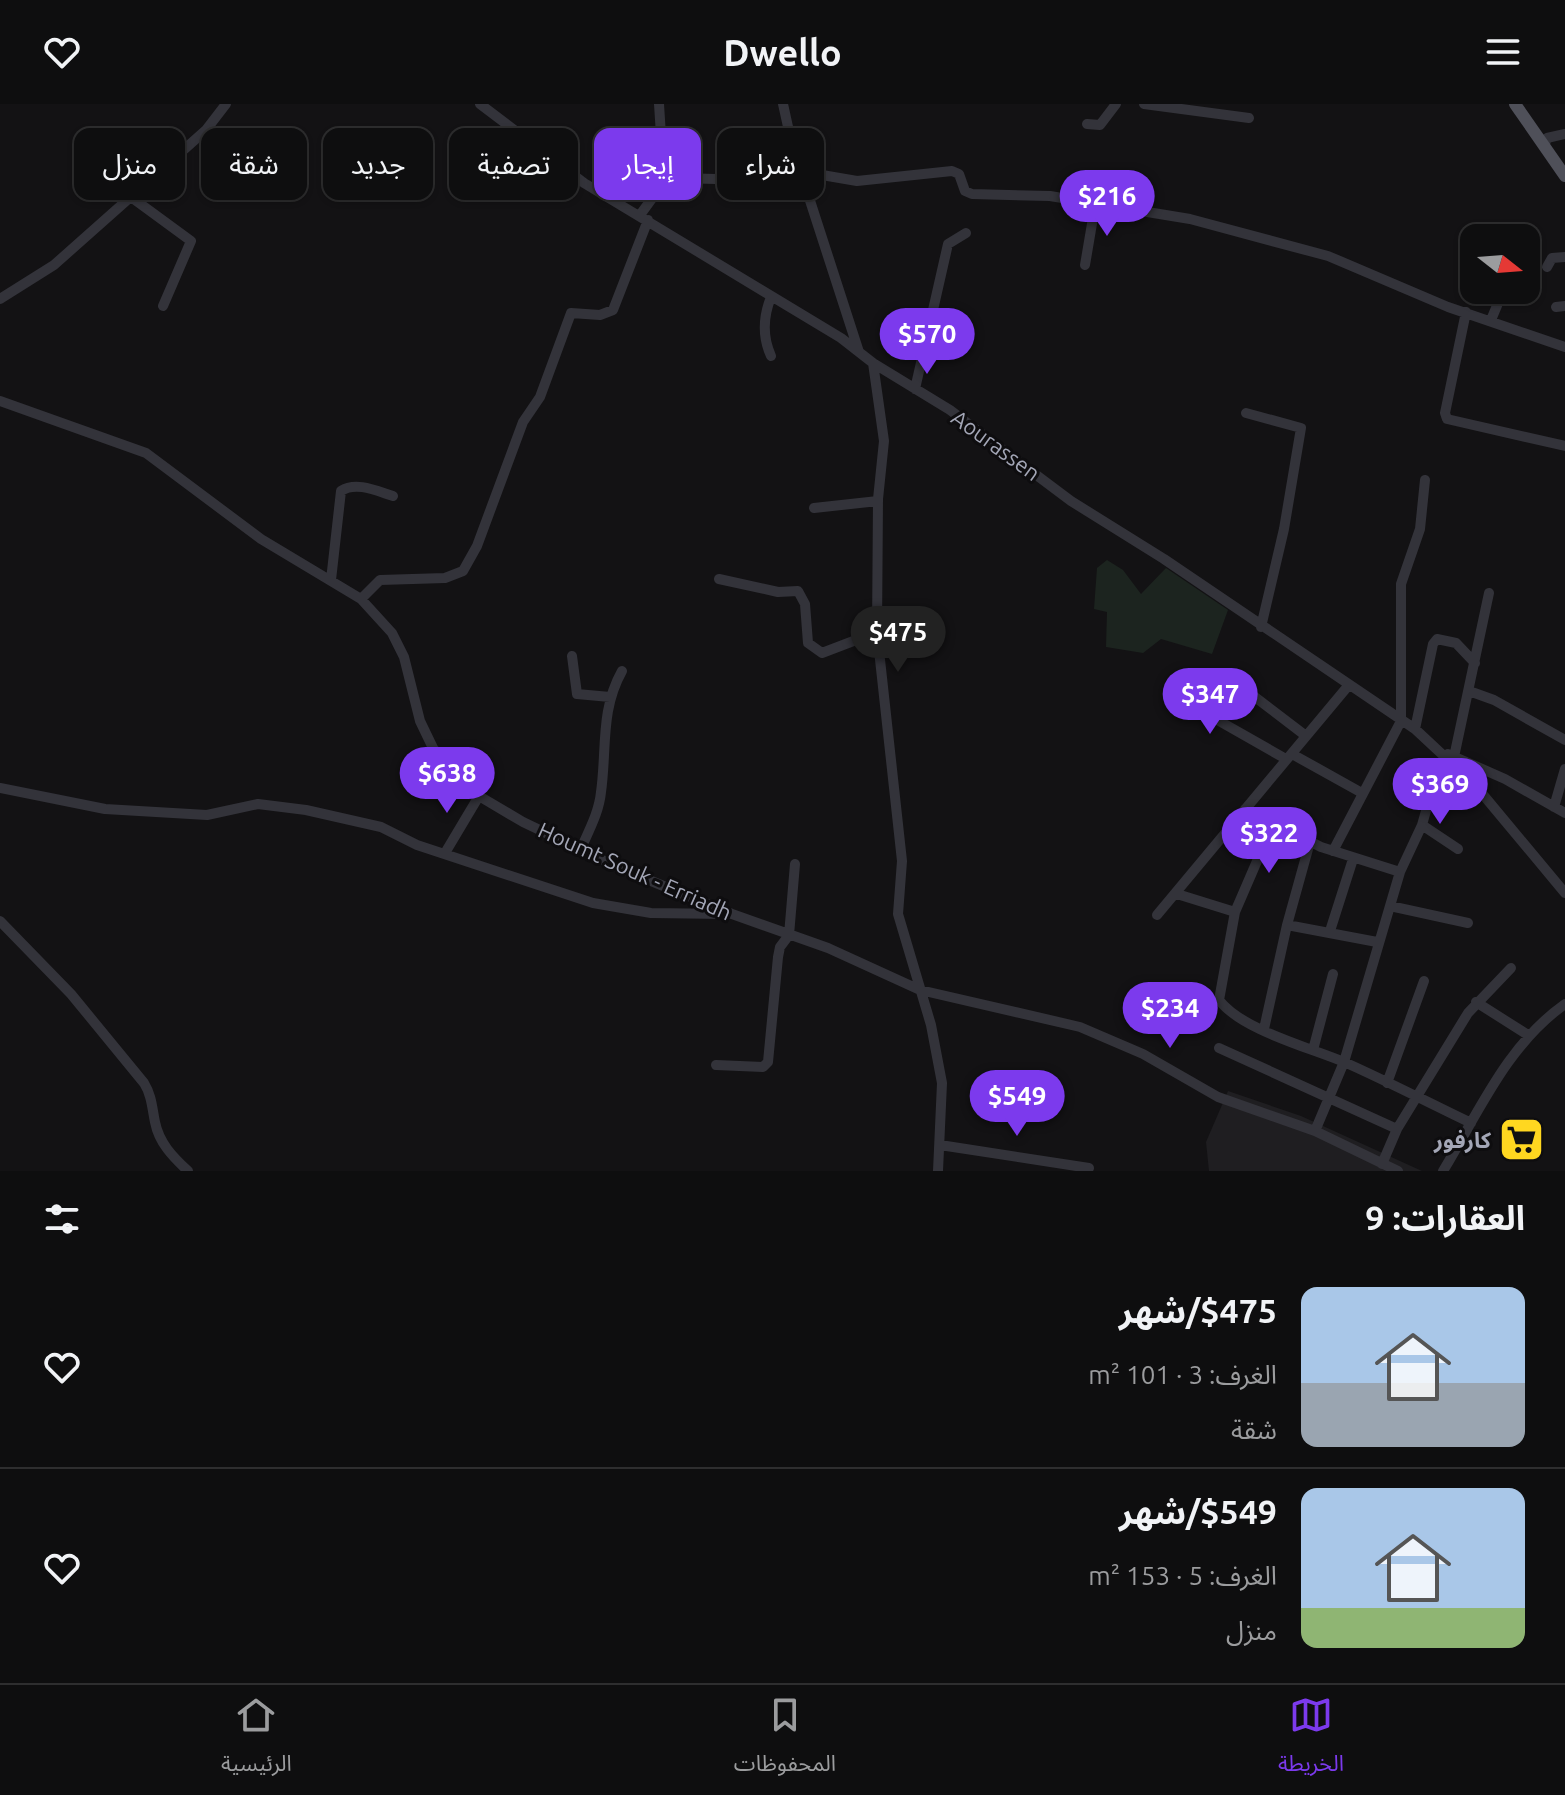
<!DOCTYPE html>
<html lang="ar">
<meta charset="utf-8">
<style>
:root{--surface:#0e0e0f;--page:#171718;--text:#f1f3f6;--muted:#9b9c9e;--line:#2e2e2f;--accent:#7c3aed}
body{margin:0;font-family:Ubuntu,"Noto Sans Arabic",sans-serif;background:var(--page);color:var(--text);direction:rtl;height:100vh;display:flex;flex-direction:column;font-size:30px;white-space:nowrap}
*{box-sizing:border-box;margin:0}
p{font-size:26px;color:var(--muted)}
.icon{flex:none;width:44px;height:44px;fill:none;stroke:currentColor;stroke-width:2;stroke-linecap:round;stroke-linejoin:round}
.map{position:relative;height:1067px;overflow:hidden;direction:ltr}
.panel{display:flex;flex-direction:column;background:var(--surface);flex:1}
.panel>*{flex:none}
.guide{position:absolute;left:24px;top:24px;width:800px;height:72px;direction:rtl;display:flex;gap:16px}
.needle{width:52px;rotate:107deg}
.controls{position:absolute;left:1460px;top:120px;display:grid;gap:16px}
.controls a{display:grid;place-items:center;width:80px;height:80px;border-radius:16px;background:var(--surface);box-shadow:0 2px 6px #0004,0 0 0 2px var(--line);font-size:40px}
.price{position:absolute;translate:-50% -68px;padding:0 18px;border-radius:28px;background:var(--accent);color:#fff;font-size:26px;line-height:52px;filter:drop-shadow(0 2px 4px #0008)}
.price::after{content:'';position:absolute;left:50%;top:48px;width:24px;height:18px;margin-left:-12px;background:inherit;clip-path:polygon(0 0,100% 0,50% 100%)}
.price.on{background:#222;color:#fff}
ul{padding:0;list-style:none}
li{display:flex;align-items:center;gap:24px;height:200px;padding:0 40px}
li+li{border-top:2px solid var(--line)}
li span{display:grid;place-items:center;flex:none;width:224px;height:160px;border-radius:16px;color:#555}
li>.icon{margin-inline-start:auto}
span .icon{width:96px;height:96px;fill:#fffc;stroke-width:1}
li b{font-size:34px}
h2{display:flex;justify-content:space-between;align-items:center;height:96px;padding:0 40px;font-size:34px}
.chip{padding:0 28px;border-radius:16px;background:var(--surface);box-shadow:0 2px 6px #0004,0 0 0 2px var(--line);font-size:28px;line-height:72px}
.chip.on{background:var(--accent);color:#fff}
header{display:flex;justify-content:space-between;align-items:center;height:104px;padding:0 40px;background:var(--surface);font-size:36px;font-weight:600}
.tabs{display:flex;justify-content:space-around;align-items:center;height:112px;border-top:2px solid var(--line);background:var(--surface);font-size:22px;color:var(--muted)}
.tabs a{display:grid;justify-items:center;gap:4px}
.tabs .on{color:var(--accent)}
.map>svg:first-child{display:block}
</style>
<header><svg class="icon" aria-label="menu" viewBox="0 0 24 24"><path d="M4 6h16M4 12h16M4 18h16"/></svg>Dwello<svg class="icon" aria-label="heart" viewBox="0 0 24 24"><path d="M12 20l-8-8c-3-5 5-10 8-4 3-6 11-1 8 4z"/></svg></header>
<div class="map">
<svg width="1565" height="1067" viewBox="0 0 1565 1067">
<rect width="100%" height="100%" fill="#131214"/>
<path fill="#1f1e21" d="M1228,987l73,25 121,55h-213l-3,-29z"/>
<path fill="#1c241f" d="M1107,456l16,10 18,24 25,-26 62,42 -16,44 -51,-15 -18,14 -37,-6 1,-35 -13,-3 3,-41z"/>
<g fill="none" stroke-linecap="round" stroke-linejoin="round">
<path stroke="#33333a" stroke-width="10" d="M480,0l104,79 257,155 32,25 77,47 121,91 93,58 251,170 60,56 90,108
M659,0l5,78
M783,0l9,41 67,207
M1144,0l105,14
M1087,20l13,1 16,-21
M1545,40l2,-6 18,-4
M131,93l60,44 -28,65
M640,111l24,-33 13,-4 39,1 17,-9 60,8 29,-3 35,6 95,-10 7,3 6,17 7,3 78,2 140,23 138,37 120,51 117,40
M1085,161l10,-59
M1547,163l5,-9 13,-1
M0,195l54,-34 152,-135 20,-26
M1556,203l9,-1
M1466,208l-21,101 2,6 118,27
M1491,216l10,-24
M771,252c-9,-20 -8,-39 0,-59
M873,259l11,78 -6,58 -1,133 25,229 -4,53 33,111 11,58 -4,88
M915,285l33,-145 18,-11
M0,297l146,52 115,86 100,60 31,34 12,24 16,64 13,27 21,27 25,21 44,26 94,45 115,47 96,34 92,42 160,37 63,27 75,43 97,34 83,40
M1246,309l55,15 -17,101 -23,98
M814,404l64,-7
M719,475l59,13 20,-1 7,13 3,39 14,10 55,-21
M331,476l10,-89c15,-10 36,0 52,5
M361,495l19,-19 65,-2 18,-7 14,-25 46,-124 17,-25 31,-84 29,2 13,-5 35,-90
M572,552l5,38 33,3
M1193,578l-5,17 3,6 95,54
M1469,587l25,9 71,40
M1251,590l55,42
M1415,625l18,-85 4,-5 19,4 19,20
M1292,650l70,39
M1448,650l57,25 60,34
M1454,653l35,-164
M0,684l105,21 102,6 51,-11 48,6 75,17 36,18 176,58 58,10 75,1
M1554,703l11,-38
M1245,705l76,38 79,25
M1273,720l-38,88 -16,88c23,30 89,47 125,62 43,19 85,41 127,61
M1422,721l36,24
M580,747c8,-19 19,-38 21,-59 6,-42 -1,-82 21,-121
M1333,747l68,-130v-137l19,-55 5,-49
M445,749l34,-57
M1177,790l58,18
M1390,802l78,17
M1157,811l191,-229
M0,817l71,73 73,89c8,13 8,25 11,39 4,21 18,35 33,49
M1287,821l90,17
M1330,827l23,-72
M1476,898l52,33
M1264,925l23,-104 23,-83
M1219,944l178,81 -15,35
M1313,946l20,-76
M716,961l47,2 5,-5 10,-105 2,-10 9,-12 6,-71
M1387,979l37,-102
M1397,1025l71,-116 43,-45
M1315,1027l29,-69 56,-190 22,-47 11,-39 18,-25
M940,1041l149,23
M1443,1067c36,-59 64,-126 122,-167"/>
<path stroke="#4f5059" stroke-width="12" d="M1515,0l50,72"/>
</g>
<defs>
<symbol id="supermarket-square" viewBox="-11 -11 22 22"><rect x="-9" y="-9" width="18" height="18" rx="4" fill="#ffd720" stroke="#0e0d0f"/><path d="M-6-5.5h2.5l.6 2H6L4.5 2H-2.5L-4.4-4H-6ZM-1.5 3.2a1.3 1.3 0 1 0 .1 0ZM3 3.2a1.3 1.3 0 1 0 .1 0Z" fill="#111"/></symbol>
</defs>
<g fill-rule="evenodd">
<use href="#supermarket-square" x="1496" y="1010" width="51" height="51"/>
</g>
<g text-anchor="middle" stroke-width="6" stroke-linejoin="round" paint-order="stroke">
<g font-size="22" fill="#a3a6b6" stroke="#0e0d0f">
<text transform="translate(996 341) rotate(36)" y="8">Aourassen</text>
<text transform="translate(635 767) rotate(24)" y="8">Houmt Souk - Erriadh</text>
</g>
<g font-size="22" font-weight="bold" fill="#a3a6b6" stroke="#0e0d0f" text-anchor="end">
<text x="1491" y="1044">كارفور</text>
</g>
</g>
</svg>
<div class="controls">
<a><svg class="needle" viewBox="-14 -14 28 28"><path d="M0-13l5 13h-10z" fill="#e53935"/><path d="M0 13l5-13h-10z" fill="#9b9c9e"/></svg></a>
</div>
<b class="price" style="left:1107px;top:134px">$216</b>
<b class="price" style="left:927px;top:272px">$570</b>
<b class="price on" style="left:898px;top:570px">$475</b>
<b class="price" style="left:1210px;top:632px">$347</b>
<b class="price" style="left:447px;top:711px">$638</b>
<b class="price" style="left:1440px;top:722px">$369</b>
<b class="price" style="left:1269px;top:771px">$322</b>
<b class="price" style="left:1170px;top:946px">$234</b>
<b class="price" style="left:1017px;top:1034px">$549</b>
<div class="guide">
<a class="chip">شراء</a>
<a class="chip on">إيجار</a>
<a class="chip">تصفية</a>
<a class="chip">جديد</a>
<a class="chip">شقة</a>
<a class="chip">منزل</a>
</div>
</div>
<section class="panel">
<h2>العقارات: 9<svg class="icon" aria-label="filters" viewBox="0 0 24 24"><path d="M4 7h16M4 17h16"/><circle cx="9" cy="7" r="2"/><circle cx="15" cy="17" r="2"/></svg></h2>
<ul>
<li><span style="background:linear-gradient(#a9c7e8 60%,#9aa5b1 0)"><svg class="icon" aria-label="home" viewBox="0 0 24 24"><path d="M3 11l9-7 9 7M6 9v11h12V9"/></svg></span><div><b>$475/شهر</b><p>الغرف: 3 · 101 m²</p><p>شقة</p></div><svg class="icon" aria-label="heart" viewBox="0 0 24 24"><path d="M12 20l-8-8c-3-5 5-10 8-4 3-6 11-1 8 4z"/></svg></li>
<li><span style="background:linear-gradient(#a9c7e8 75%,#8fb573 0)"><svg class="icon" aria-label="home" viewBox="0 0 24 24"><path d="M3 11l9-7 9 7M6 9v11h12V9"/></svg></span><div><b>$549/شهر</b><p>الغرف: 5 · 153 m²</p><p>منزل</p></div><svg class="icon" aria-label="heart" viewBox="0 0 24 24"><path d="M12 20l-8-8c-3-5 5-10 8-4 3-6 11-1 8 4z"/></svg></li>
</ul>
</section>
<nav class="tabs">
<a class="on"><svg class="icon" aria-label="map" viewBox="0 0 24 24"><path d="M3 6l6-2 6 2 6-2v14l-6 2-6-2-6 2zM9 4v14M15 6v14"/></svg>الخريطة</a>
<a><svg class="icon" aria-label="saved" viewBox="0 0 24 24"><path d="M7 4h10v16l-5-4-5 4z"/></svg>المحفوظات</a>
<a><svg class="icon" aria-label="home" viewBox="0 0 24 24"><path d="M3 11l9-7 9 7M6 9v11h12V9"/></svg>الرئيسية</a>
</nav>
